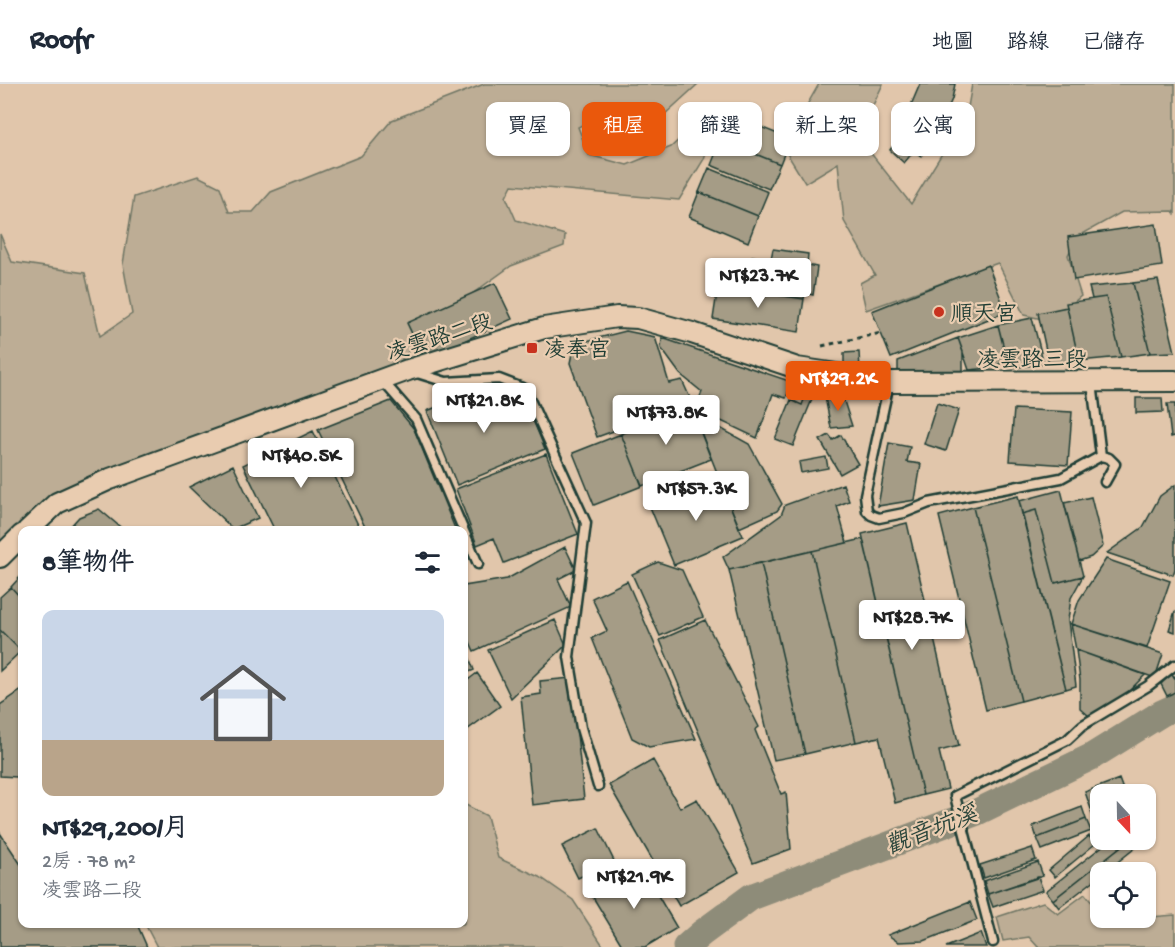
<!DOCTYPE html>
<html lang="zh-TW">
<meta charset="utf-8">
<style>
:root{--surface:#fff;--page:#f6f6f7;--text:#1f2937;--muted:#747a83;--line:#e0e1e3;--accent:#ea580c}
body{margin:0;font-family:"Gochi Hand","LXGW WenKai TC",sans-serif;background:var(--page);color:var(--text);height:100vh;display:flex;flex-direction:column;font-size:22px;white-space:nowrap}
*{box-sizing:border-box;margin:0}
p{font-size:20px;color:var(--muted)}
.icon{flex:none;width:33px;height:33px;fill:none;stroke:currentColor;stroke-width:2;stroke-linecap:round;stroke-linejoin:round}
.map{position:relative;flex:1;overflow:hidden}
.side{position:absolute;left:18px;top:442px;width:450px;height:402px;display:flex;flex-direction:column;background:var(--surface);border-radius:12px;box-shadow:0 2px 4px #0004}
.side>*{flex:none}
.top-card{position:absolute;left:486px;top:18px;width:570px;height:54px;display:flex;gap:12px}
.needle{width:39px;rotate:158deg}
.controls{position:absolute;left:1090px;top:700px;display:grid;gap:12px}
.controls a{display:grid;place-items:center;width:66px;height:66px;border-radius:12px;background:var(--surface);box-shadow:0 2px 4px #0004;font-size:30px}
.price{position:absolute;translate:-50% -51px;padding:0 14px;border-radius:6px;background:#fff;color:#222;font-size:20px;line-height:39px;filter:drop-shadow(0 2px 3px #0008)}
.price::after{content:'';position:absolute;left:50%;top:36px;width:18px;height:14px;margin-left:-9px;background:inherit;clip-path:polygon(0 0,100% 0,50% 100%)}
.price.current{background:var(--accent);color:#fff}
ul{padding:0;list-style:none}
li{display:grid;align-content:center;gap:12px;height:318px;padding:0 24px}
li span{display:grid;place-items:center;height:186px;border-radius:12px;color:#555}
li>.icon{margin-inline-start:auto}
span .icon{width:108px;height:108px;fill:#fffc;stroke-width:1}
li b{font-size:26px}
h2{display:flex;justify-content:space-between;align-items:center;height:72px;padding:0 24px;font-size:26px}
.pill{padding:0 21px;border-radius:12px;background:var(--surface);box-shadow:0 2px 4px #0004;font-size:21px;line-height:54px}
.pill.current{background:var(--accent);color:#fff}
header{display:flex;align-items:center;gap:36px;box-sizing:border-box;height:84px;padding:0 30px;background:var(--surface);border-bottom:2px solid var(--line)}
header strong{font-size:28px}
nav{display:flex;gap:33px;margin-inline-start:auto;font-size:21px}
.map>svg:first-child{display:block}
</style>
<header>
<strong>Roofr</strong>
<nav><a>地圖</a><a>路線</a><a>已儲存</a></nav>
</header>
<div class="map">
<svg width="1175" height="863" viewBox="0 0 1175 863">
<rect width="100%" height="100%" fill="#e1c6ab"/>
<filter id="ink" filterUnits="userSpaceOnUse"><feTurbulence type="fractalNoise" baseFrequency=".0167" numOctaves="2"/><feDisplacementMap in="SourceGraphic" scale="12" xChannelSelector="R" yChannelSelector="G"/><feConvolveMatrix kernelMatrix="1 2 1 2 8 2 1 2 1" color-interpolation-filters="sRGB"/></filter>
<g filter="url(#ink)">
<path fill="#bdad95" stroke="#6e7564" stroke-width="1.5" d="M484,0h214l-46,42 -42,-15 -32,16 11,28 38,10 44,-18 39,-36 6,10 -12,38 -25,41 -167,-15 -6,12 10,23 49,15 -1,11 -53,20 -78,56 -35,42 -334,124 -64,58v-312l12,28 73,11 15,63 32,-22 -9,-50 11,-67 64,-21 22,11 9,25h24l18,-20 90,-36 31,-36z
M819,0h64l-25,53 53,67 56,-91 5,-29h203v130l-2,-3 -51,1 -45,25 -9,18 13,41 -30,25 -27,-6 -26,-52 -132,47 -6,-27 15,-8 -31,-54 -6,-58 -33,20 -22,-36z
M464,720l23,12 11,42 42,19 33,23 31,47h-447l-12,-23h319z
M1085,810l16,20v4l28,6 9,-6 37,-3v32h-137l-9,-10 -26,4 -6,-24 46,-15 15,12z"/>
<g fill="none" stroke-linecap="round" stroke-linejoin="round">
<path stroke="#8e8c79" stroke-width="27" d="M686,863l16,-14 49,-36 226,-85 114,-55 71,-44 13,-6"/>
</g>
<path fill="#a59c86" stroke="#1f3d34" stroke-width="1.5" d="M920,0h35l-3,15 -17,39 -14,18 -7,-5 -10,12 -14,-13 10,-14 -5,-4 11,-15z
M731,31l59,24 -10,25 -59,-24z
M721,56l59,24 -11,25 -58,-24z
M709,84l59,24 -10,24 -59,-24z
M699,108l59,24 -10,26 -59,-25z
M1156,140l6,42 -88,14 -6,-43z
M773,165l35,5 -1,11 10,2 -4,28 -8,-2 -1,6 -56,-8 4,-35 19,3z
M988,181l18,47 -115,46 -19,-47z
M1158,196l17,72 -25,1 -17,-70z
M495,199l17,36 -88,40 -17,-36z
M1133,199l17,70 -29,4 -15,-60 -14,2 -3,-12z
M718,202l86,13 -5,33 -86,-13z
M1106,213l15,60 -42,4 -13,-58z
M1067,223l12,54 -30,3 -11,-51z
M1032,234l12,46 -35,4 -11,-43z
M998,241l9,36 -17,7 -21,2 -11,-32z
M626,247l29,6 14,46 13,-3 8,18 -21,13 -72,26 -27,-74 4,-19z
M662,254l130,44 -6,16 -13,-4 -16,44 -53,-25 -6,-11 4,-10 -22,-18 -19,-26z
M958,254l5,14v19h-65v-10z
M859,268l1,18h-16v-17z
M490,301l10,25 25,-10 20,49 -88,36 -30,-74z
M806,310l7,3 -20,49 -18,-7 16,-39 11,5z
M842,311l10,31 -21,2 -6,-31z
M1136,314h26l1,14 -27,1z
M391,317l23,28 42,102h-89l-49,-101z
M937,319l22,7 -13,41 -22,-7z
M1167,320h8v32l-4,1z
M695,322l5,11 49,27 33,60 -5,7 -38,17 -48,-121z
M691,323l20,52 -69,27 -21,-52z
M1014,325l58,3 -4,53 -58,-4z
M313,347l48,100h-86l-32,-66z
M621,350l21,52 -48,19 -21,-52z
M829,351l4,5 8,-5 17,29 -18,10 -20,-34z
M889,359l21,4 -3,15 14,2 -6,36 -37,6z
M546,370l32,80 -74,29 -10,-25 -17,7 -21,-56z
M826,373l2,11 -27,5 -2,-11z
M233,381l25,53 -25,11 -44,-42z
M719,395l24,57 -69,29 -24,-58z
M843,400l6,17 -12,5 10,37 -118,27 -6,-13 58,-42 4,-10z
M1175,401v84l-2,6 -66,-22 36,-26 17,-31z
M1061,406l22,86 -28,7 -19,-73 -14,4 -3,-13z
M1018,412l48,193 -45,12 -48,-194z
M1091,413l12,49 -12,11 -12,4 -15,-58z
M973,423l48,194 -35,9 -47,-194z
M99,425l26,22h-52l-4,-3 10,-11z
M1036,426l19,73 28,-7 -12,22 -3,22 8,66 -10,3 -44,-175z
M907,439l52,223 -20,5 9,38 -25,6 -61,-261z
M863,455l60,256 -28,8 -16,-66 -23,5 -44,-191z
M565,463l11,23 -18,9 13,28 -97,44 -10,-22v-43l43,-7z
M812,467l44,191 -51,12 -44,-191z
M1106,475l64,22 -23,67 -76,-24 8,-24z
M658,478l24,8 21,47 -43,19 -28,-62z
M761,479l44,191 -31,6 -45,-190z
M22,491v24l-11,-12z
M627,497l69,158 -47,8 -17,-9 -40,-100 15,-7 -15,-33z
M11,503l11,12 -1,52 -21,-21v-33z
M1175,527v21l-6,-2z
M555,536l11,25 -55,53 -23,-48z
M705,536l54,107 -4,3 26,64 5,-2 5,57 -38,14 -93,-223z
M1071,540l92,30 -8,24 -79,-28z
M0,546l21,21 -21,20z
M464,560l10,26 -10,4z
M1076,566l69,25 -22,22 -34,19 -9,-8v-28z
M477,589l23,33 -36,26v-49z
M1171,589l3,5 1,-1v15l-8,4 -6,-12z
M571,594l13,121 -52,6 -11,-108 20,-3 -1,-13z
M22,606v73l-4,3 -1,11 -17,-1v-71z
M653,676l27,48 17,-9 42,73 -60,34 -70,-121z
M1119,695l6,16h-24v10l-10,4 -6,-17z
M1082,723l4,12 -49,19 -4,-12z
M1101,724v13l-5,2 -5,-11z
M1086,735l5,12 -49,19 -5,-12z
M598,744l16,33 -36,17 -16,-32z
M0,749l22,33v58h115l10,23h-147z
M1089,752l6,8 -40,33 -6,-7z
M1110,756h19l-76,60 -7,-9z
M1129,756h16l-41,33h-3v2l-42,33 -6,-8z
M1032,764l4,12 -52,18 -4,-13z
M1038,778l5,14 -55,18 -4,-13z
M640,781l37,63 -32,19h-22l-32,-53z
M1038,793l5,13 -50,17 -5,-13z
M970,818l7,18 -53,21 -26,1 -10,-7z
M981,849l5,14h-40z"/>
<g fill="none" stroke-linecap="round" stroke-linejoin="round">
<defs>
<path id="service" d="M414,288l32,10 53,-3 26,10 61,134 -17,134 12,71 17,58
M382,296l34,39 62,145
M889,299l-24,112 2,16 4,4 8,3 25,-5 25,-10 132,-25 40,-22
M1092,299l9,73 8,2 6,6 -10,18
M993,858l-38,-146 112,-56 16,-15 65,-39 27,-21"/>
<path id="tertiary" d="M27,447l30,-28 53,-24 298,-109 136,-42 73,-11 21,1 54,15 105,35 92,14 286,-1
M0,473l22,-22"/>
</defs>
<use href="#service" stroke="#1f3d34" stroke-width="13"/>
<use href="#tertiary" stroke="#1f3d34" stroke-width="24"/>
<path stroke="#1f3d34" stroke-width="3" stroke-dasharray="4.5 4.5" stroke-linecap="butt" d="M822,262l59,-13"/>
<use href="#service" stroke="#e9ccb0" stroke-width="8"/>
<use href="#tertiary" stroke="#e9ccb0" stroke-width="20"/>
</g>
</g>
<g fill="#c8321e" stroke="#e9ccb0" stroke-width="2">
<circle cx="939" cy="228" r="6"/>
<rect x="526" y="258" width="12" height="12" rx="3"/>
</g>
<g text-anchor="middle" stroke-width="4.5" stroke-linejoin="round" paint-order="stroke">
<g font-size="22" fill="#1f3d34" stroke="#e9ccb0" text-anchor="start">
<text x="951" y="236">順天宮</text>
<text x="544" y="272">凌奉宮</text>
</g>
<g font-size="22" fill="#1f3d34" stroke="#e9ccb0">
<text transform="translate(439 252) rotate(-18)" y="8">凌雲路二段</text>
<text x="1032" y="282">凌雲路三段</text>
</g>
<g font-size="24" font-style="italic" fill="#2a453b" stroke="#e9ccb0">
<text transform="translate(931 745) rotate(-21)" y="8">觀音坑溪</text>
</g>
</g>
</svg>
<div class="controls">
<a><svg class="needle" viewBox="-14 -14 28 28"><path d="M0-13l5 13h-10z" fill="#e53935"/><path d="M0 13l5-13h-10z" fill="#747a83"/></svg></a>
<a><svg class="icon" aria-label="locate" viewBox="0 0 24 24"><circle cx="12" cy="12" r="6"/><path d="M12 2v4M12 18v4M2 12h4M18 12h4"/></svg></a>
</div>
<b class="price" style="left:758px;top:225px">NT$23.7K</b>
<b class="price current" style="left:838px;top:328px">NT$29.2K</b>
<b class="price" style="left:484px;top:350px">NT$21.8K</b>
<b class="price" style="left:666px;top:362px">NT$73.8K</b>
<b class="price" style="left:301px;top:405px">NT$40.5K</b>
<b class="price" style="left:696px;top:438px">NT$57.3K</b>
<b class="price" style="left:912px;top:567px">NT$28.7K</b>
<b class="price" style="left:634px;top:826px">NT$21.9K</b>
<div class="top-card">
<a class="pill">買屋</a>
<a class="pill current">租屋</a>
<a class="pill">篩選</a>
<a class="pill">新上架</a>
<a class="pill">公寓</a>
</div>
<section class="side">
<h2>8筆物件<svg class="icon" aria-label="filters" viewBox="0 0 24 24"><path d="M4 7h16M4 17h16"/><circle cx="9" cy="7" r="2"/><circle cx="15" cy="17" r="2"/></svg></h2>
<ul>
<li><span style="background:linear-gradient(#c9d6e8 70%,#b9a48a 0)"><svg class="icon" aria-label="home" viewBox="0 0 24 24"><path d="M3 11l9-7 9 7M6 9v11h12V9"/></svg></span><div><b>NT$29,200/月</b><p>2房 · 78 m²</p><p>凌雲路二段</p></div></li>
</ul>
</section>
</div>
